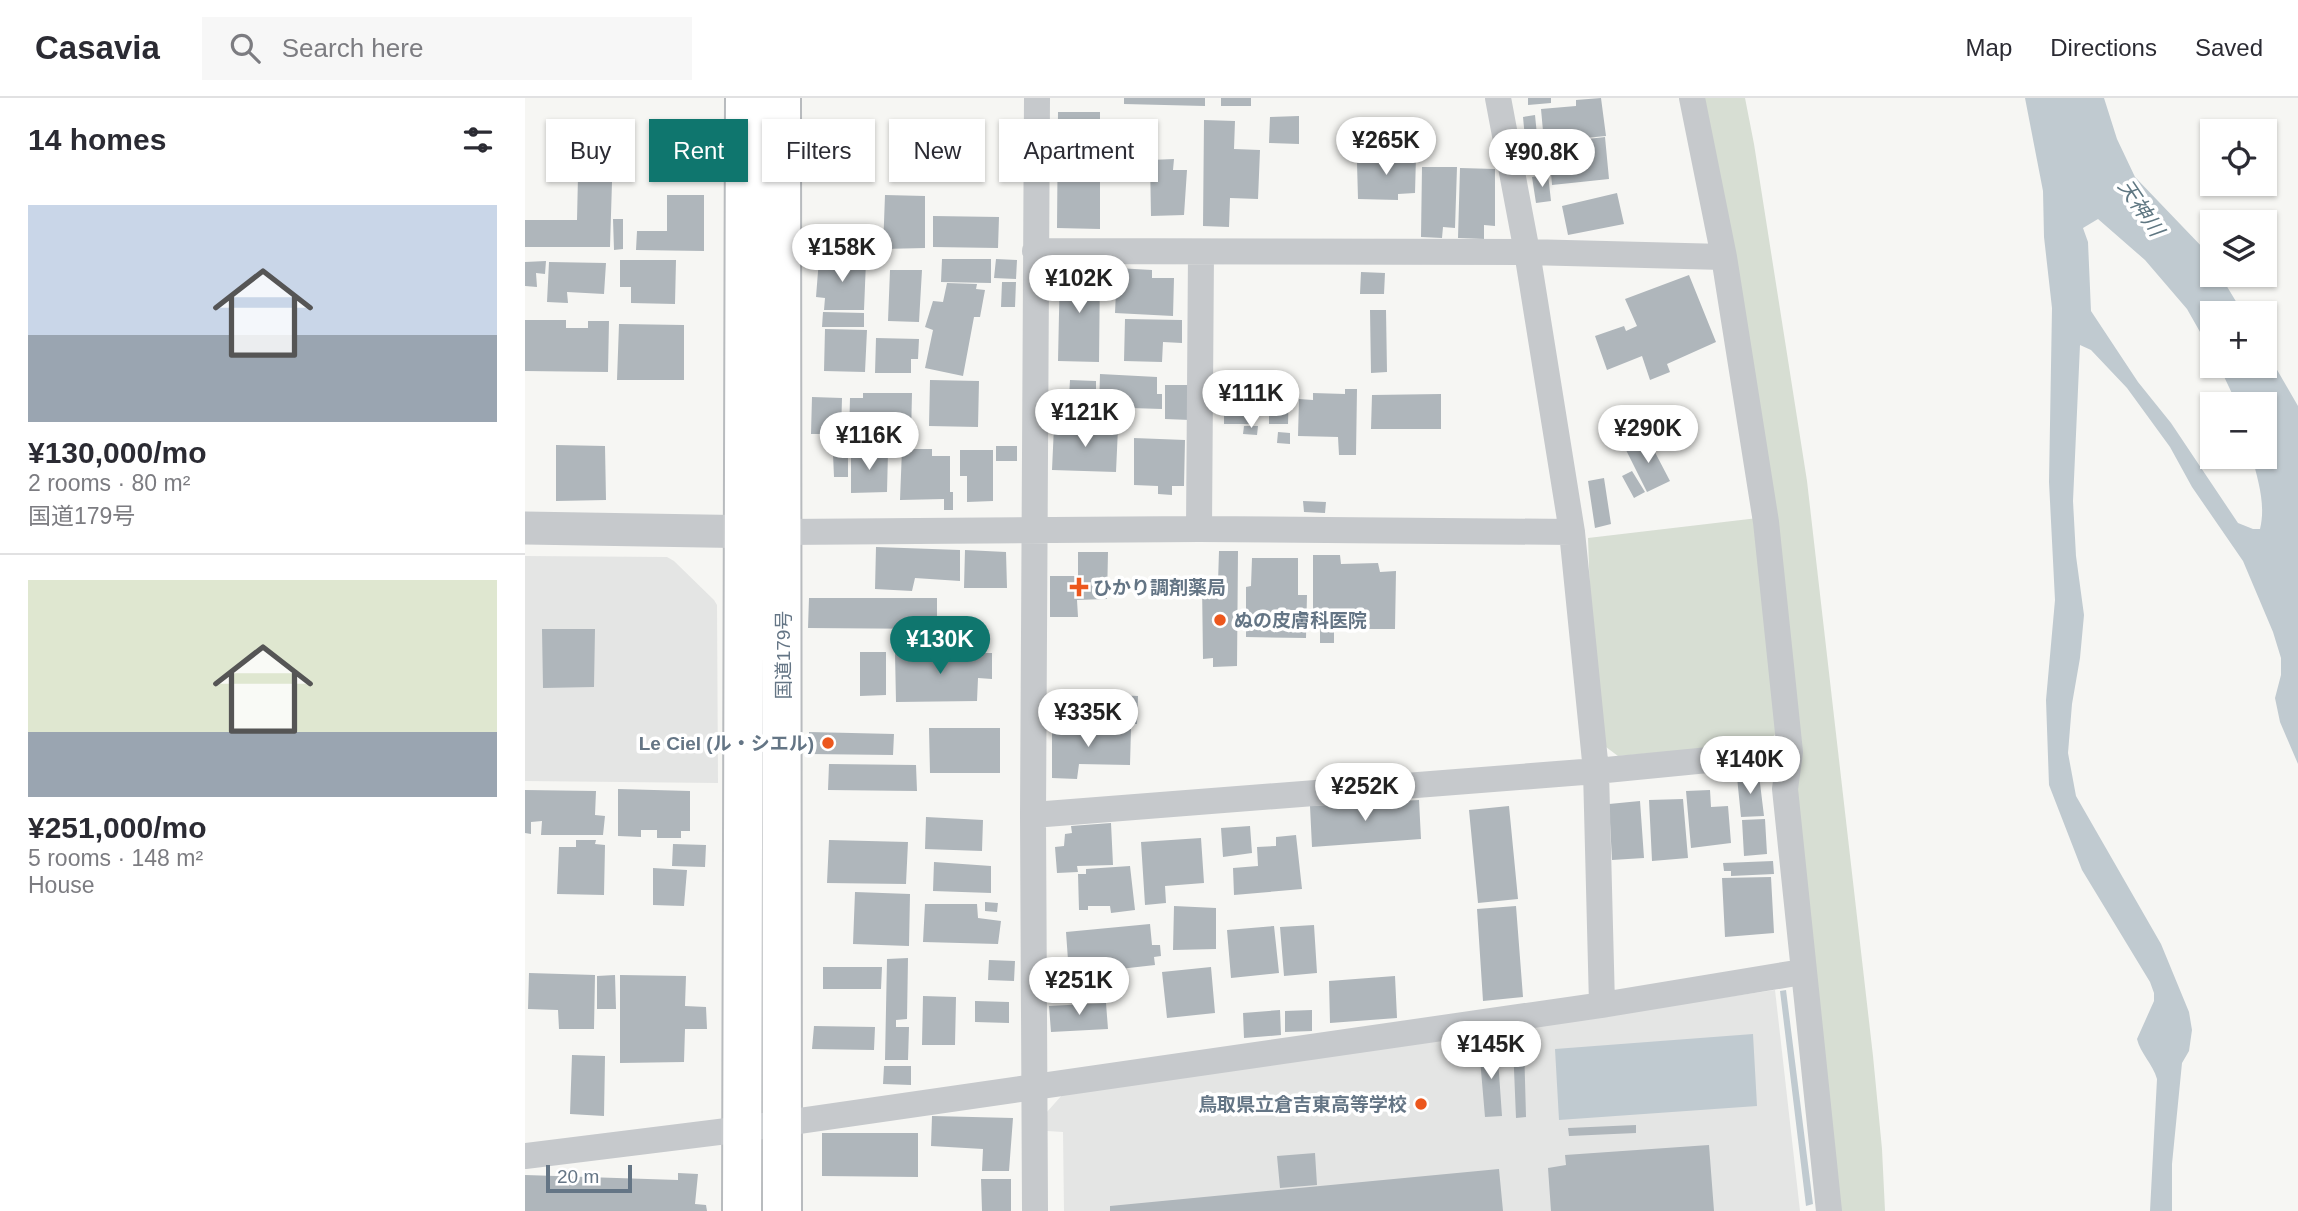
<!DOCTYPE html>
<meta charset="utf-8">
<style>
:root{--surface:#fff;--page:#f7f7f7;--text:#2b2b33;--muted:#7c7c81;--line:#e1e1e2;--accent:#0f766e}
body{margin:0;font-family:Helvetica,"Noto Sans JP",sans-serif;background:var(--page);color:var(--text);height:100vh;display:flex;flex-direction:column;font-size:26px;white-space:nowrap}
*{box-sizing:border-box;margin:0}
p{font-size:23px;color:var(--muted)}
.icon{flex:none;width:38px;height:38px;fill:none;stroke:currentColor;stroke-width:2;stroke-linecap:round;stroke-linejoin:round}
.map{position:relative;flex:1;overflow:hidden}
.sheet{display:flex;flex-direction:column;background:var(--surface);width:525px}
.sheet>*{flex:none}
.hud{position:absolute;left:21px;top:21px;width:665px;height:63px;display:flex;gap:14px}
.fabs{position:absolute;left:1675px;top:21px;display:grid;gap:14px}
.fabs a{display:grid;place-items:center;width:77px;height:77px;border-radius:0px;background:var(--surface);box-shadow:0 2px 5px #0004;font-size:35px}
.scale{position:absolute;left:21px;bottom:18px;width:86px;box-sizing:border-box;padding-left:7px;border:4px solid #647585;border-top:0;font-size:19px;line-height:24px;white-space:nowrap;color:#647585;-webkit-text-stroke:5px #fff;paint-order:stroke}
.price{position:absolute;translate:-50% -60px;padding:0 16px;border-radius:24px;background:#fff;color:#222;font-size:23px;line-height:46px;filter:drop-shadow(0 2px 4px #0008)}
.price::after{content:'';position:absolute;left:50%;top:42px;width:21px;height:16px;margin-left:-10px;background:inherit;clip-path:polygon(0 0,100% 0,50% 100%)}
.price.current{background:var(--accent);color:#fff}
ul{padding:0;list-style:none}
li{display:grid;align-content:center;gap:14px;height:371px;padding:0 28px}
li+li{border-top:2px solid var(--line)}
li span{display:grid;place-items:center;height:217px;border-radius:0px;color:#555}
li>.icon{margin-inline-start:auto}
span .icon{width:126px;height:126px;fill:#fffc;stroke-width:1}
li b{font-size:30px}
h2{display:flex;justify-content:space-between;align-items:center;height:84px;padding:0 28px;font-size:30px}
.tag{padding:0 24px;border-radius:0px;background:var(--surface);box-shadow:0 2px 5px #0004;font-size:24px;line-height:63px}
.tag.current{background:var(--accent);color:#fff}
header{display:flex;align-items:center;gap:42px;box-sizing:border-box;height:98px;padding:0 35px;background:var(--surface);border-bottom:2px solid var(--line)}
header strong{font-size:33px}
nav{display:flex;gap:38px;margin-inline-start:auto;font-size:24px}
.search{width:490px;height:63px;background:var(--page);display:flex;align-items:center;gap:18px;box-sizing:border-box;padding:0 24px;border-radius:0px;color:var(--muted);font-size:26px}
main{display:flex;flex:1;min-height:0}
.map>svg:first-child{display:block}
</style>
<header>
<strong>Casavia</strong>
<div class="search"><svg class="icon" aria-label="search" viewBox="0 0 24 24"><circle cx="10" cy="10" r="6"/><path d="M15 15l6 6"/></svg>Search here</div>
<nav><a>Map</a><a>Directions</a><a>Saved</a></nav>
</header>
<main>
<section class="sheet">
<h2>14 homes<svg class="icon" aria-label="filters" viewBox="0 0 24 24"><path d="M4 7h16M4 17h16"/><circle cx="9" cy="7" r="2"/><circle cx="15" cy="17" r="2"/></svg></h2>
<ul>
<li><span style="background:linear-gradient(#c9d6e8 60%,#9aa5b1 0)"><svg class="icon" aria-label="home" viewBox="0 0 24 24"><path d="M3 11l9-7 9 7M6 9v11h12V9"/></svg></span><div><b>¥130,000/mo</b><p>2 rooms · 80 m²</p><p>国道179号</p></div></li>
<li><span style="background:linear-gradient(#dfe7d0 70%,#9aa5b1 0)"><svg class="icon" aria-label="home" viewBox="0 0 24 24"><path d="M3 11l9-7 9 7M6 9v11h12V9"/></svg></span><div><b>¥251,000/mo</b><p>5 rooms · 148 m²</p><p>House</p></div></li>
</ul>
</section>
<div class="map">
<svg width="1773" height="1113" viewBox="0 0 1773 1113">
<rect width="100%" height="100%" fill="#f6f6f3"/>
<path fill="#e4e5e4" d="M0,458l142,1 7,4 40,39 3,5 1,178 -193,-2z
M1250,892l25,221h-736l-1,-79 -16,-1 -1,-18 17,-19z"/>
<path fill="#d7ded3" d="M1174,0h46l9,46 53,337 66,575 9,93 3,62h-44z
M1233,420l22,211 -14,15 -148,12 -16,-12 -11,-121 -3,-85z"/>
<path fill="#c0cad0" d="M1500,0h79l13,41 18,38 70,73 7,12v13h8l23,38h-31v40l-25,-44 -42,-49 -47,-41 -15,9 5,14 3,69 47,71 33,41 67,100 15,6h7c6,-24 -2,-49 -8,-72h13v-53h-28l-18,-38h46v-17l33,57v358l-18,-42 -5,-24 6,-23v-17l-8,-26 -30,-71 -51,-74 -22,-40 -43,-59 -36,-38 -11,-5 -7,156 3,55 8,59 -4,43 -8,46 -4,49 8,43 85,148 28,68 3,18 -3,21 -7,12 -10,101v47h-22l7,-132c-4,-15 -17,-26 -20,-40l17,-38v-8l-4,-11 -68,-112 -33,-85 -3,-85 9,-100 -6,-118 3,-174 -8,-71 -1,-46z
M1261,892l27,214 -7,2 -26,-215z
M1228,936l4,72 -198,14 -4,-71z"/>
<path fill="#afb6bb" d="M599,0h81v8l-81,-2z
M696,0h30v8h-30z
M1003,0h23v5l-23,2z
M1076,0l5,38 -62,6 -3,-33 35,-3v-6z
M533,14h42v117l-43,-1z
M1010,17l2,20 -12,3 -2,-21z
M774,18v28l-30,-1 1,-26z
M679,22l31,1 -1,28 26,1 -2,49 -28,-1 -1,29 -26,-1z
M1080,39l4,42 -57,6 -3,-35 14,-1 -1,-7z
M1014,47l1,11 -13,2 -2,-11z
M837,57l54,1 -1,37 -17,1v6l-40,-1 -1,-36h5z
M84,58l10,1v18h-10z
M64,59h15l-1,18 -14,-1z
M649,61l-1,11h14l-3,45 -33,1 -1,-56z
M897,69h35l-2,61 -12,-1 -1,11 -21,-1z
M935,70l35,1v57l-11,-1v14l-26,-1z
M1023,76l3,27 -15,2 -4,-26z
M53,78l25,1v3l9,2 -2,65h-85v-27h52z
M1092,95l7,31 -56,11 -6,-29z
M142,97h37v56l-68,-1 1,-19h30z
M360,97l40,1v52l-42,1z
M408,118l66,1 -1,31 -65,-1z
M88,121h10v30l-9,1z
M294,161l47,2 -2,49h-40l1,-12 -9,-1z
M417,161h49v24l-50,-1z
M471,161l21,1 -1,19 -22,-1z
M95,162h56l-1,44 -44,-1v-16h-11z
M21,163l-1,13 -9,-1 1,14 -12,-1v-24z
M24,164l57,1 -2,31 -37,-2 1,11 -21,-1z
M535,169l40,1 -1,94 -41,-1z
M592,170l35,2v8h22l-1,38 -58,-3z
M365,172h32l-3,52 -31,-1z
M836,174l24,1 -1,21h-24z
M1164,177l27,67 -49,22 3,8 -20,8 -8,-24 -35,14 -12,-34 29,-10 2,5 11,-5 -12,-27z
M477,184h14l-1,25h-14z
M422,185l30,1 -1,5 9,1 -5,27h-6l-11,59 -38,-8 8,-38 -8,-3 8,-26 10,1z
M845,212h16l1,62 -16,1z
M298,214l41,1v14h-42z
M600,221l57,1v23l-19,-1 -1,20 -38,-1z
M0,222h41v8h22v-7h21l-1,51 -83,-1z
M94,226l65,1v55h-67z
M300,231l42,1 -2,42 -41,-1z
M351,240l43,1 -1,20h-7v14h-36z
M575,276l57,3v17h5v15l-63,-2z
M405,282l49,1 -1,46 -49,-1z
M545,282l26,1v34h-28z
M691,285l73,2 -1,39h-19v-11h-19l-1,11h-25v-10l-9,-1z
M640,287h25v35l-25,-1z
M820,291h12l-1,66h-17l-1,-18 -40,-1 1,-37 14,1v-7l32,1z
M338,295h49l-1,43 -62,-1 1,-37h13z
M916,296v35h-70l1,-34z
M287,299l30,1 -1,36h-30z
M529,328l64,2 -2,44 -64,-2z
M719,328h14l-1,9 -14,-1z
M753,334l12,1v11l-13,-1z
M1122,339l23,44 -23,11 -21,-42z
M609,340l51,2 -1,46h-12v9l-14,-1v-8l-24,-1z
M31,347l49,1 1,54 -50,1z
M471,348h21v15h-21z
M377,351h30v7h18v36h3v18h-9v-11l-44,1z
M435,352h33v51l-26,1v-26h-7z
M363,354l-1,40 -36,1v-40z
M323,355v24h-14l-1,-23z
M1107,373l13,21 -11,6 -12,-22z
M1079,380l7,46 -16,4 -7,-47z
M778,403l23,1 -1,11 -21,-1z
M351,449l84,3v31l-45,-3 -3,13 -37,-2z
M440,452l41,2 1,36h-43z
M694,453h19l-1,115 -24,1v-9l-10,1 -1,-76h16z
M553,454h30l-1,47 -30,1 1,17h-28v-41h28z
M788,457h27l1,9 37,-1 2,9 16,-1 -1,58h-27v-7l-34,1v20h-14v-22h-7z
M727,460h46v37h9l-1,43 -60,-1v-50l5,-1z
M284,500h128v31l-129,-1z
M17,531h53l-1,58 -51,1z
M335,554h26v43l-26,1z
M370,555h97v26l-14,-1 -1,23 -81,1z
M590,597l23,1 -1,28 -24,-1z
M404,630h71v45h-70z
M527,630l79,1 -1,36 -51,-1 -2,15 -25,-1z
M284,634l85,2 -1,21 -84,-1z
M304,666l87,1 1,26 -89,-1z
M1234,677l5,41 -23,1 -4,-40z
M93,691l72,2v40h-9v7h-24v-8h-16v7l-23,-1z
M0,692l71,1 -1,24 10,1 -2,19h-62l1,-14 -11,1v12l-6,-1z
M1185,692l1,17 17,-1 3,37 -40,5 -5,-57z
M1158,701l5,59 -36,3 -3,-61z
M894,702l2,39 -109,8 -2,-41z
M1115,703l4,57 -32,2 -3,-56z
M984,708l9,93 -40,4 -9,-93z
M401,719l57,3 -1,31 -57,-2z
M1240,721l2,35 -23,2 -2,-36z
M586,725l2,42 -36,1 1,6 -21,1 -2,-26 9,-1 1,-12 7,-1 -1,-7z
M725,728l2,27 -29,4 -2,-29z
M771,737l6,54 -68,6 -1,-27 25,-2 -1,-19 19,-1v-9z
M676,740l3,45 -39,3 1,17 -21,2 -4,-63z
M51,742h20l-1,4 10,1 -1,50 -47,-1 2,-47h17z
M304,742l79,2 -2,42 -79,-1z
M148,746l33,1 -1,22 -33,-1z
M1248,763l1,13 -43,2v-5h-7l-1,-8z
M409,764l57,4v27l-58,-2z
M605,768l5,44 -24,3 -1,-7h-22v4h-9l-1,-36h8v-5z
M128,770l34,2 -3,36 -31,-1z
M1246,779l3,56 -49,4 -3,-59z
M330,794l55,2 -1,52 -56,-2z
M460,804l13,1 -1,9 -12,-1z
M400,806h52l1,14 23,3 -3,23 -75,-2z
M649,808l42,2v41l-43,1z
M991,808l7,91 -40,4 -6,-92z
M625,826l2,21h8l1,11 -7,1 1,8 -53,6v19l-41,4 -4,-33 11,-1 -2,-28z
M789,827l3,48 -33,3 -4,-49z
M749,828l5,47 -48,5 -4,-48z
M383,860l-1,61 -11,1v7h13l-1,33h-23l2,-101z
M464,862l26,1 -1,20 -26,-1z
M298,869h59l-1,22h-58z
M686,869l4,46 -48,5 -5,-46z
M4,875l66,2 -1,54h-35l-1,-19 -30,-1z
M90,877l1,34h-19v-33z
M95,877l66,1 -1,30 21,1 1,22h-22l-1,33 -64,1z
M870,878l2,42 -67,5 -1,-42z
M398,898l33,1 -1,48h-33z
M450,903l34,1v21l-34,-1z
M581,905l2,26 -57,3 -2,-26z
M755,912l1,25 -37,3 -1,-25z
M787,912v21l-27,1v-21z
M289,928l61,1 -1,23 -62,-1z
M999,946l2,73 -10,1 -3,-73z
M972,947l5,71 -17,1 -6,-70z
M47,957l33,1 -1,60 -34,-2z
M359,968h27v19l-28,-1z
M407,1018l81,2 -4,53h-27l1,-22 -52,-3z
M1111,1027v8l-67,3 -1,-8z
M297,1035h96v44l-96,-1z
M1184,1047l5,66h-163l-3,-43 18,-3 -1,-10z
M790,1055l2,32 -37,3 -3,-32z
M974,1071l4,42h-393v-5z
M153,1075l20,1 -3,30 11,1 1,6h-182v-36l153,5z
M456,1081h30v32h-29z"/>
<g fill="none" stroke-linecap="round" stroke-linejoin="round">
<defs>
<path id="trunk" d="M256,0l1,1113
M217,1113l3,-1113"/>
</defs>
<use href="#trunk" stroke="#b8bbbe" stroke-width="42"/>
<path stroke="#c6c9cc" stroke-width="26" d="M973,0l29,154 45,280 24,239 6,234
M1167,0l32,159 42,265 24,230 -5,37 44,422
M510,153l492,1 197,5
M674,431l2,-277
M258,434l416,-3 373,3
M508,717l563,-44 194,-19
M0,1058l218,-27 859,-124 200,-33
M510,1113l-2,-396 4,-717"/>
<path stroke="#c6c9cc" stroke-width="33" d="M0,430l246,4"/>
<use href="#trunk" stroke="#fff" stroke-width="38"/>
</g>
<g fill="#ec571d" stroke="#fff" stroke-width="2.5">
<path d="M550.5 478.5h7v7h7v7h-7v7h-7v-7h-7v-7h7z"/>
<circle cx="695" cy="522" r="7"/>
<circle cx="303" cy="645" r="7"/>
<circle cx="896" cy="1006" r="7"/>
</g>
<g text-anchor="middle" stroke-width="7" stroke-linejoin="round" paint-order="stroke">
<g font-size="19" font-weight="bold" fill="#647585" stroke="#fff" text-anchor="start">
<text x="568" y="496">ひかり調剤薬局</text>
<text x="709" y="529">ぬの皮膚科医院</text>
<text x="289" y="652" text-anchor="end">Le Ciel (ル・シエル)</text>
<text x="882" y="1013" text-anchor="end">鳥取県立倉吉東高等学校</text>
</g>
<g font-size="19" fill="#647585" stroke="#fff">
<text transform="translate(258 557) rotate(-90)" y="7">国道179号</text>
</g>
<g font-size="21" font-style="italic" fill="#5f7782" stroke="#fff">
<text transform="translate(1616 110) rotate(56)" y="7">天神川</text>
</g>
</g>
</svg>
<div class="fabs">
<a><svg class="icon" aria-label="locate" viewBox="0 0 24 24"><circle cx="12" cy="12" r="6"/><path d="M12 2v4M12 18v4M2 12h4M18 12h4"/></svg></a>
<a><svg class="icon" aria-label="layers" viewBox="0 0 24 24"><path d="M12 4l9 5-9 5-9-5zM3 14l9 5 9-5"/></svg></a>
<a>+</a>
<a>−</a>
</div>
<div class="scale">20 m</div>
<b class="price" style="left:861px;top:79px">¥265K</b>
<b class="price" style="left:1017px;top:91px">¥90.8K</b>
<b class="price" style="left:317px;top:186px">¥158K</b>
<b class="price" style="left:554px;top:217px">¥102K</b>
<b class="price" style="left:726px;top:332px">¥111K</b>
<b class="price" style="left:560px;top:351px">¥121K</b>
<b class="price" style="left:1123px;top:367px">¥290K</b>
<b class="price" style="left:344px;top:374px">¥116K</b>
<b class="price current" style="left:415px;top:578px">¥130K</b>
<b class="price" style="left:563px;top:651px">¥335K</b>
<b class="price" style="left:1225px;top:698px">¥140K</b>
<b class="price" style="left:840px;top:725px">¥252K</b>
<b class="price" style="left:554px;top:919px">¥251K</b>
<b class="price" style="left:966px;top:983px">¥145K</b>
<div class="hud">
<a class="tag">Buy</a>
<a class="tag current">Rent</a>
<a class="tag">Filters</a>
<a class="tag">New</a>
<a class="tag">Apartment</a>
</div>
</div>
</main>
